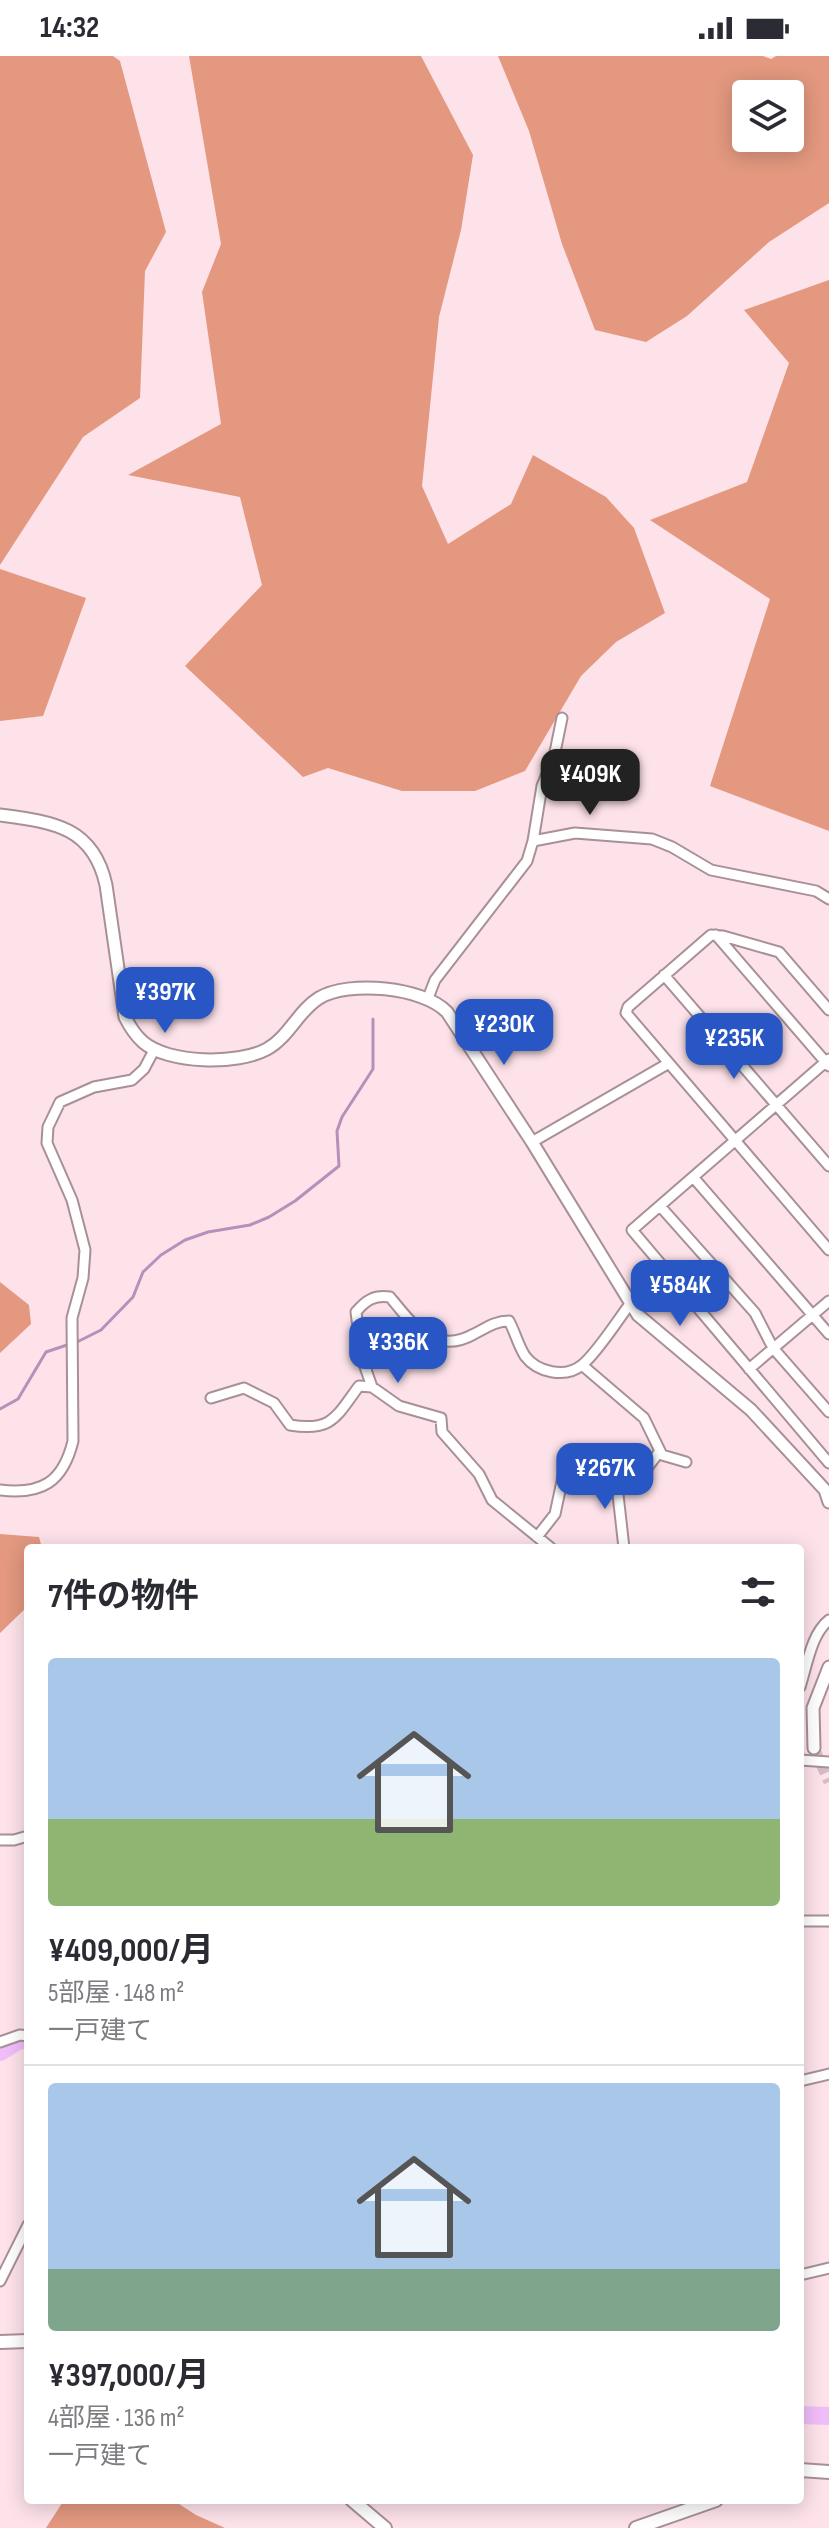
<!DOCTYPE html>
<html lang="ja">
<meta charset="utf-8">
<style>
:root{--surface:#fff;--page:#f2f2f3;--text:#2b2b33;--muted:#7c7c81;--line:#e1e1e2;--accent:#2857c5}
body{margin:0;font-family:"Sofia Sans Condensed","Noto Sans JP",sans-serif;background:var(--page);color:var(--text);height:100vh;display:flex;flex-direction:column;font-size:30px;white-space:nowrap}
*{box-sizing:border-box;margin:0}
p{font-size:26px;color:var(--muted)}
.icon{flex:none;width:44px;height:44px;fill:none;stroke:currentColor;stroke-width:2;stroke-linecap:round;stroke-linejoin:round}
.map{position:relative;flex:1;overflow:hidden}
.sheet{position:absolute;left:24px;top:1488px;width:780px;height:960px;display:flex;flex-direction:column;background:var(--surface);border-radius:8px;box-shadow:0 4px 20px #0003}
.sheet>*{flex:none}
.fabs{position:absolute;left:732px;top:24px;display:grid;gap:16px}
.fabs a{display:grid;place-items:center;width:72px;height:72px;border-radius:8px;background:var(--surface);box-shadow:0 4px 20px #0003;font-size:40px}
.price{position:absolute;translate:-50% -68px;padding:0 18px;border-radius:16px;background:var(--accent);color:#fff;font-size:26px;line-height:52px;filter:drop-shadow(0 2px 4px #0008)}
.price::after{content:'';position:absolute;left:50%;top:48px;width:24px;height:18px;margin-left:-12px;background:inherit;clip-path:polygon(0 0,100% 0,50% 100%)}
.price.selected{background:#222;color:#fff}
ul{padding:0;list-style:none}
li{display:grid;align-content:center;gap:16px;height:424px;padding:0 24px}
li+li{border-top:2px solid var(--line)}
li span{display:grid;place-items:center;height:248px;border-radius:8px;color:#555}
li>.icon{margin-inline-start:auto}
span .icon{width:144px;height:144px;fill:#fffc;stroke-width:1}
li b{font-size:34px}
h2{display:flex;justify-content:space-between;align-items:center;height:96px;padding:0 24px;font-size:34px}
.status{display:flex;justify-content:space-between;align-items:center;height:56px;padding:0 40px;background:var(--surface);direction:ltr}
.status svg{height:22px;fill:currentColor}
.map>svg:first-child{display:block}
</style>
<div class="status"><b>14:32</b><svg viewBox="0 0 49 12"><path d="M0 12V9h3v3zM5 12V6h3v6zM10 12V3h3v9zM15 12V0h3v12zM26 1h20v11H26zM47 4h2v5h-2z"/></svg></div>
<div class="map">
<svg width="829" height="2472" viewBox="0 0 829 2472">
<rect width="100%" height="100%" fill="#fde2e9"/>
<path fill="#e3987f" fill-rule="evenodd" d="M0,0h113l7,5 46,171 -21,39 -5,127 -57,39 -83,128z
M189,0h232l52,99 -12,75 -22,87 -17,169 26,58 63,-40 22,-49 73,42 28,31 31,85 -49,29 -35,34 -56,95 -50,20h-73l-74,-23 -25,9 -118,-111 77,-81 -22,-88 -112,-22 93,-51 -19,-132 19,-48z
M498,0h265l8,3 5,-3h53v147l-60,39 -82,74 -41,26 -51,-12 -33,-86 -33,-113zM746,38h44v44h-44z
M829,224v551l-119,-45 60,-187 -120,-79 97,-38 42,-119 -45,-53z
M0,513l86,29 -43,118 -43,5z
M0,1226l29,23 2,19 -31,29z
M0,1478l39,3 3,11h-14v58l-28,27z
M64,2444h109l23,15 29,13h-179z"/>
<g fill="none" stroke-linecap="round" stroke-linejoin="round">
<path stroke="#b690ba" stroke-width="3" d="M0,1353l18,-10 28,-47 33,-11 22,-11 32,-33 10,-25 18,-17 24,-15 23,-8 42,-7 19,-8 26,-16 44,-35 -2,-35 5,-14 31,-48v-50"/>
<path stroke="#f0bdf9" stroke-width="18" d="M0,1996l21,-13 7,2
M800,2359l29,1"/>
<path stroke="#d4bcc2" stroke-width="11" stroke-dasharray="11 5.5" stroke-linecap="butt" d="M814,1692l15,34"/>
<defs>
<path id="minor" d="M533,785l9,-55 12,-29 8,-39
M716,879l113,131
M664,919l165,191
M428,942l7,-18 92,-119 6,-20 42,-8 77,6 20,8 39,23 105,21 13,8
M829,954l-50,-58 -56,-16 -12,-1 -83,72 -2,6 203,237
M829,1003l-197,171 197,233
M532,1086l137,-79
M693,1121l136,157
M660,1150l95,107 18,35 56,64
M582,1309l62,53 18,37 24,7
M749,1313l80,-68
M372,1331l-10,-29 -6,-46c10,-12 18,-17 34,-15 22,27 45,59 84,37 12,-6 21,-13 35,-13 6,11 9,24 16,35 12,16 40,23 57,9 15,-12 35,-44 48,-61
M211,1342l33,-10 30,15 16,22c42,7 46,-8 69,-39l13,1 27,19 42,12 1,14 37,42 13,26 59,48
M615,1412l9,80
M0,1434c42,5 63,-8 73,-49l-1,-123 11,-40 2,-28 -13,-50 -25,-57 1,-16 12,-25 34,-15 38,-7 12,-11 8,-15
M537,1481l18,-23 9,-42 9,-4h74l13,-17
M800,1631c7,-21 11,-53 29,-67
M800,1704l29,2
M0,1784h14l14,-4
M800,1865h29
M0,1986l20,-7 8,1
M800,2025l29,-7
M800,2219l29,-7
M0,2225l28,-56"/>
<path id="tertiary" d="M0,759c52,7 93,11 106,70l19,132c5,10 10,18 18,25 25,22 95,23 124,7 22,-12 31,-38 52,-51 30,-18 104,-11 128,14l85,130 106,173 113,95 74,80 4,12
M814,1692l-1,-40 16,-41"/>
<path id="secondary" d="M0,2286l28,-1
M800,2414l29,2
M352,2444l33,28
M636,2472l80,-28"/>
</defs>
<use href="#minor" stroke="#a89096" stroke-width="13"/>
<use href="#tertiary" stroke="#a89096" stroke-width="15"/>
<use href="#secondary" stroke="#a89096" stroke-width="16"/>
<use href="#minor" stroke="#fff" stroke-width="9"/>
<use href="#tertiary" stroke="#fff" stroke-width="11"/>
<use href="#secondary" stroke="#fff" stroke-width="12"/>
</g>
</svg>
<div class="fabs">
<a><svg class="icon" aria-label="layers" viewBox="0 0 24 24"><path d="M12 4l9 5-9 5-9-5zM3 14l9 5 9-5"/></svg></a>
</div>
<b class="price selected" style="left:590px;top:761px">¥409K</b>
<b class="price" style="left:165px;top:979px">¥397K</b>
<b class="price" style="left:504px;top:1011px">¥230K</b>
<b class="price" style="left:734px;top:1025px">¥235K</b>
<b class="price" style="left:680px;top:1272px">¥584K</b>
<b class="price" style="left:398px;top:1329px">¥336K</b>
<b class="price" style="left:605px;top:1455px">¥267K</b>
<section class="sheet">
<h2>7件の物件<svg class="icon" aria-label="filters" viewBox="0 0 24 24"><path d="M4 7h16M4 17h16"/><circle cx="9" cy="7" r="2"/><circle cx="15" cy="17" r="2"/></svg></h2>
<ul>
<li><span style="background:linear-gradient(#a9c7e8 65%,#8fb573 0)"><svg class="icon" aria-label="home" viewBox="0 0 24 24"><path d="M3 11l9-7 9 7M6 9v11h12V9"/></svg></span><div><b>¥409,000/月</b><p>5部屋 · 148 m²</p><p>一戸建て</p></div></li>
<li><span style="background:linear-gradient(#a9c7e8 75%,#7fa58c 0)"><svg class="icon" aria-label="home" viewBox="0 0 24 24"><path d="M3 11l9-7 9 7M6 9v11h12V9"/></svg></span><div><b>¥397,000/月</b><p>4部屋 · 136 m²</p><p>一戸建て</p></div></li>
</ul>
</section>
</div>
